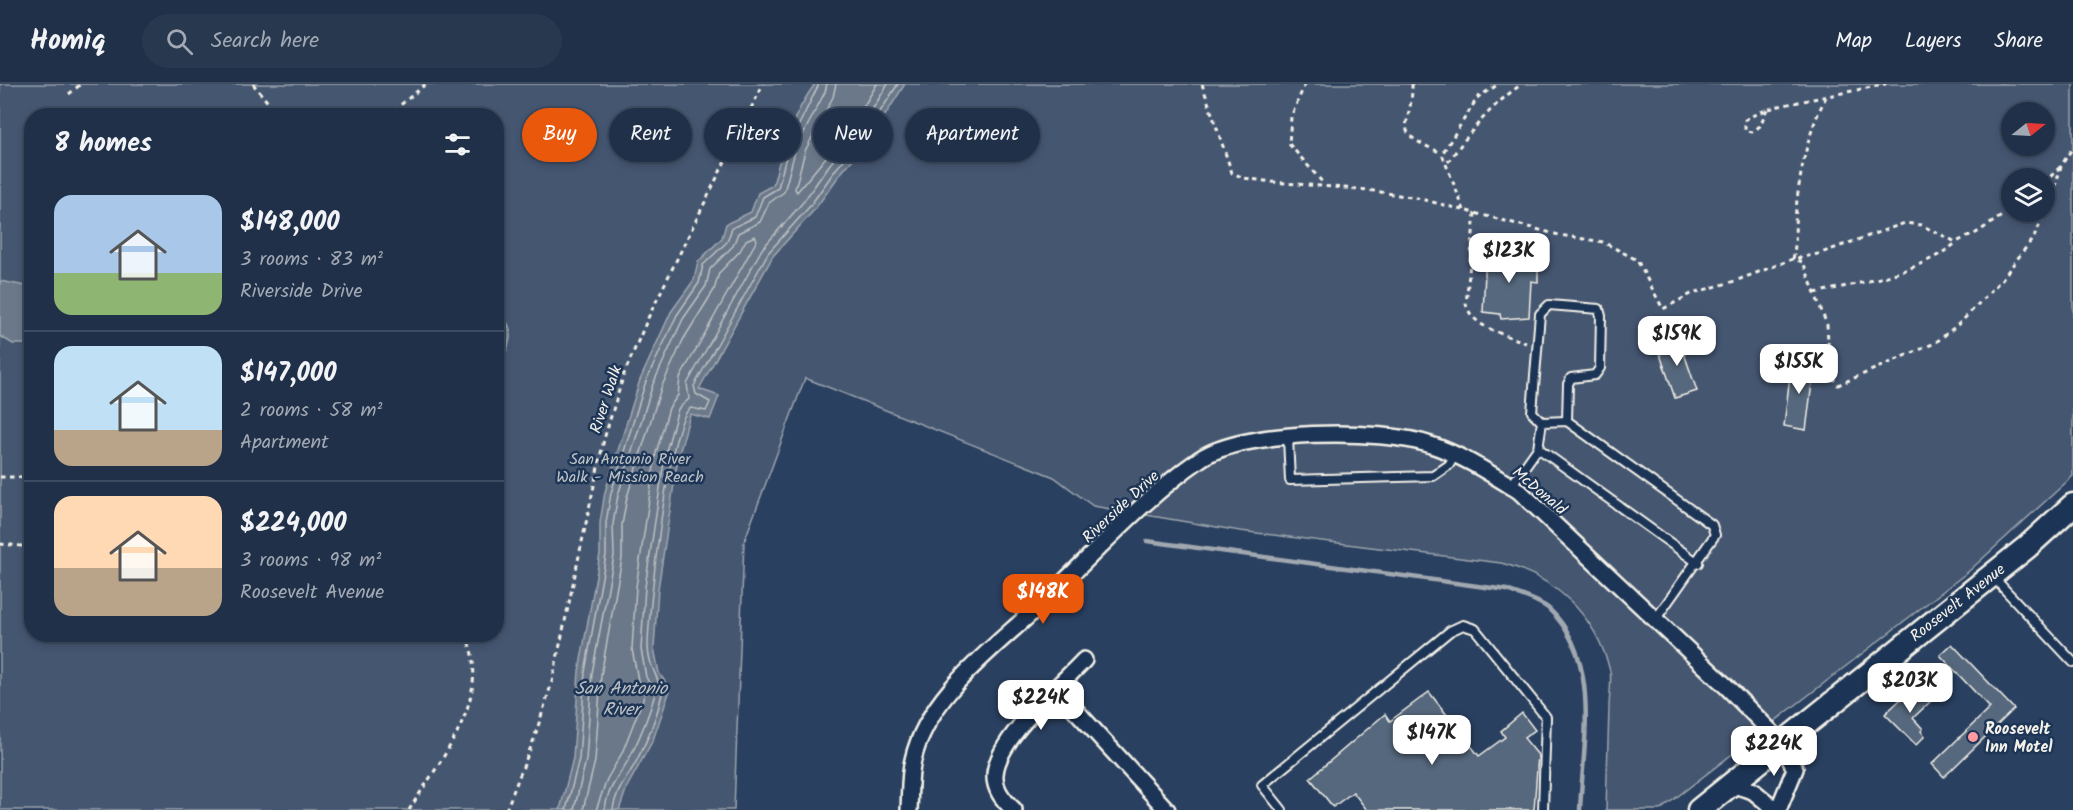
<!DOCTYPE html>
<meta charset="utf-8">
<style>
:root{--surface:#203048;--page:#28384f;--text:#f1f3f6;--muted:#a2a9b4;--line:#3d4b60;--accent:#ea580c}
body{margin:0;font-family:Kalam,sans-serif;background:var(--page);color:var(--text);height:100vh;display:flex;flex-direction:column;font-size:22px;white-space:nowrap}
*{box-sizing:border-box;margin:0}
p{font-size:20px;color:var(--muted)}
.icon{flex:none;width:33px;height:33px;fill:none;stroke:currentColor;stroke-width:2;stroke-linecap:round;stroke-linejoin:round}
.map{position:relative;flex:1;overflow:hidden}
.drawer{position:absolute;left:24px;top:24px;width:480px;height:534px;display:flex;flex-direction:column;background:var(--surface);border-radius:24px;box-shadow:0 3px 9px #0003,0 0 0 2px var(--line)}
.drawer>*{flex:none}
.top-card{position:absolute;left:522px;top:24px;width:570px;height:54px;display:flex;gap:12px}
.needle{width:39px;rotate:72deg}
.tools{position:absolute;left:2001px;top:18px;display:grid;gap:12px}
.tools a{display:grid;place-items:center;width:54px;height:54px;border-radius:50%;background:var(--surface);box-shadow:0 3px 9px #0003,0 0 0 2px var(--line);font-size:30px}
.price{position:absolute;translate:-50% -51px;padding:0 14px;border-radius:12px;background:#fff;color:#222;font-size:20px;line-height:39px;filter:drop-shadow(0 2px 3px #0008)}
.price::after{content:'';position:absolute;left:50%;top:36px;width:18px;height:14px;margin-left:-9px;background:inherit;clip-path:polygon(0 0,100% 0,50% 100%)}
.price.selected{background:var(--accent);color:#fff}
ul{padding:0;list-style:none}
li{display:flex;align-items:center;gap:18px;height:150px;padding:0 30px}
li+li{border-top:2px solid var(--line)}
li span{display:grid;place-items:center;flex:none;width:168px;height:120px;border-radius:18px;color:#555}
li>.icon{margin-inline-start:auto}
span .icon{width:72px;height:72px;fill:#fffc;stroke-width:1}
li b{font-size:26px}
h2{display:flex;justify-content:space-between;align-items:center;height:72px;padding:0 30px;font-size:26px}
.pill{padding:0 21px;border-radius:27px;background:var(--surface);box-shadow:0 3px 9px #0003,0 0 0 2px var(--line);font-size:21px;line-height:54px}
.pill.selected{background:var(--accent);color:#fff}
header{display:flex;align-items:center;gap:36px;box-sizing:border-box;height:84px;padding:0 30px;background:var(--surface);border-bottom:2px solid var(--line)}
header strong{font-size:28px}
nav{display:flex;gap:33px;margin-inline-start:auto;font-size:21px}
.search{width:420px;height:54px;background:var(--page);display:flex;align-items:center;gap:15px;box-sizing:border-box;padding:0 21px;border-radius:33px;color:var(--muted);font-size:22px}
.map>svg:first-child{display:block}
</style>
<header>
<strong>Homiq</strong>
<div class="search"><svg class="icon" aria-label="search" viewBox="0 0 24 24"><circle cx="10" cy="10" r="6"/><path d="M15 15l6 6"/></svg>Search here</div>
<nav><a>Map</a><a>Layers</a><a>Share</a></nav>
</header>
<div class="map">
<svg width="2073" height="726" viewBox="0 0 2073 726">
<rect width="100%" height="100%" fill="#2a4060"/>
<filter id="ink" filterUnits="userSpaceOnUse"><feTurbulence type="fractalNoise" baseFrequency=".0167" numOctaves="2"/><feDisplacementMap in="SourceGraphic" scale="12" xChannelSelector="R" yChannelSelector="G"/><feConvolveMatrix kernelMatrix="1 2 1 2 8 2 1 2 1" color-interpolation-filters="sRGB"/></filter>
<g filter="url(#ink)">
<path fill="#445771" stroke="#9ca4ac" stroke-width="1.5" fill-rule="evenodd" d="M0,0h2073v392l-104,95 -309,239h-54c1,-34 2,-68 3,-102 0,-11 3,-26 1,-37 -14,-56 -55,-94 -109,-108l-261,-32 -147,-25 -39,-29 -249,-99 -61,164 -10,268h-734zM2012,28h32v34h-32zM32,32h464v518h-464zM2012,94h32v34h-32z"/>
<path fill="#6a788a" stroke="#a1a8b0" stroke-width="1.5" d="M815,0h90l-35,55 -29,34 -26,36 -42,47 -74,133 20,7 -9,23 -20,-5 -12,44 -20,131 -4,59 5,25 7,10 3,10 -16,47 -26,47 -8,23h-59l13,-52 6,-87 21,-117v-31l5,-31 35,-112 31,-68 23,-32 4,-18 24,-24 4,-14 25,-12 7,-19 15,-8c9,-36 19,-70 42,-101z
M0,197l31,6 -1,57h-17l-13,-8z
M497,230c24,12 10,38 0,56z"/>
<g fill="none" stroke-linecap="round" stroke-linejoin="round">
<path stroke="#bdc1c2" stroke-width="1.5" d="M836,0l-3,13 -28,54 -10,38 2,3 55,-66 25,-42
M566,726l13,-51 6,-87 21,-117v-32l5,-30 35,-112 31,-66 22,-32 4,-18 24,-23 5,-14 23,-11 8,-20 15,-9 11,-43 30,-61
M574,726l12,-50 6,-87 22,-117 -1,-32 5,-29 35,-111 22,-48 8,-17 23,-33 4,-17 23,-23 5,-13 22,-11 9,-19 15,-11 12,-44 29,-56 2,-8
M583,726l12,-49 6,-86 21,-117v-33l5,-28 34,-109 22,-48 31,-50 5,-17 21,-22 6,-11 9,-4 2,4 -77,138 -2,17 -9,13 -13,45 -20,134 -4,62 6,31 7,14 -23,59 -15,26 -11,31
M605,726c1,-21 17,-37 26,-55 10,-20 18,-40 24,-61l-9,-17 -5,-28 4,-62 20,-132 13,-46 11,-10 -2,-15 75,-135 42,-48 26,-37 29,-33 29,-47
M613,726c2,-19 16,-34 24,-50 11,-21 20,-43 25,-66 -3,-17 -14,-28 -14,-48 0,-31 21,-229 43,-238l15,3 4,-9 -14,-8 -2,-8 74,-133 42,-47 26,-37 29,-34 33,-51"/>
<path stroke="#a1a8b0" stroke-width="4.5" d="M1147,457l360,49c12,5 32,10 42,19 53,50 34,135 31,201"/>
</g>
<path fill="#56677d" stroke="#f4f1e8" stroke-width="1.5" d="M1486,169l52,3v26l-7,-1 -2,36 -28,2 -1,-5 -17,-2z
M1678,252l19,55 -22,7 -19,-55z
M1792,274l16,1v15l5,1 -7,55 -22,-4z
M1952,560l62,65 -70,68 -12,-13 58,-56 -50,-53z
M1916,601l15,16 -18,17 10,11 -2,2 4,5 -9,9 -31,-31z
M1429,608l50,64 26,-19 -4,-6 21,-18 13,17 -11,8 14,17 -4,55h-167l-14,-18 -20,15 -23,-29 75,-64 5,7z"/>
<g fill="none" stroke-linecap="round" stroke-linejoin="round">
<defs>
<path id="lane" d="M1567,337l1,-37 3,-6 24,-3 5,-7 1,-52 -2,-7 -50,-4 -9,9 -8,98 10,10 25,-1 145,104 3,10 -60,85
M1288,354l2,42 143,-4 16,-11 6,-10
M1538,364l160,115
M1511,402l27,-38 4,-26
M1994,494l79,84
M1282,726l-20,-25 188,-154 13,-6 12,4 71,88 -3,93"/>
<path id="street" d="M1057,606l110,120
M1731,700l22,7 23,19
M909,726c1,-16 0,-34 4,-50 15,-67 82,-112 130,-158 49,-46 102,-105 157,-143 44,-30 181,-31 231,-14 31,10 60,29 88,46l208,196 55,56 13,26 -17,41
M1014,726c-11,-10 -20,-21 -19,-36 3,-37 64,-87 89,-114"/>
<path id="secondary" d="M1699,726l328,-263 46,-42"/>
</defs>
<use href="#lane" stroke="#f4f1e8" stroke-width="12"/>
<use href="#street" stroke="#f4f1e8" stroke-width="20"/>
<use href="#secondary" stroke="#f4f1e8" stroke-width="27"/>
<path stroke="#f4f1e8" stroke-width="3" stroke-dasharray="4.5 4.5" stroke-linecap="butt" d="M253,0l26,32
M1202,0l30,89 12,5 28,4 96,8 49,8 142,37 44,7 34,18 26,49 30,-16 42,-12 58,-22 10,3 24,63 3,49 8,11 97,-42 26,-21 41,-43 32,-42 18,-39 9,-32 12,-19
M1305,0l-14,33 -2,27 35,40
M1412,0c1,45 -26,46 30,69
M69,10l12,-10
M1826,13c-18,34 -26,74 -30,112 -2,17 1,32 -3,50l25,-5 87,-31 16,2 35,17 20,-9 36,-24
M1767,25l-7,17 -8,6 -7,-2v-10c11,-7 21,-10 34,-14l107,-22
M387,32l39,-32
M1448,78c22,-30 42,-56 74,-78
M2044,99l16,-16
M1464,126l-22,-56 36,-57 21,-13
M1475,129l-9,91c6,24 39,30 60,39
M1815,209c48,-11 101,-19 141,-50
M0,393h23l9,-4
M0,460l32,3
M409,726c31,-50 86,-114 56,-176
M506,726l28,-71 18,-57 52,-243 20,-65 24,-56 115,-234"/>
<use href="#lane" stroke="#1d3557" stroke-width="8"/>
<use href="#street" stroke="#1d3557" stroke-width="15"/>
<use href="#secondary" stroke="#1d3557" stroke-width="22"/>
</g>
</g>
<circle fill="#ff9aa2" stroke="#1d3557" stroke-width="2" cx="1973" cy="653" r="6"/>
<g text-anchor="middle" stroke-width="5" stroke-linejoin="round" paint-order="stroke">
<g font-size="16" fill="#f4f1e8" stroke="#1d3557">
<text transform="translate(605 315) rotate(-72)" y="6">River Walk</text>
<text transform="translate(1540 406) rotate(40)" y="6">McDonald</text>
<text transform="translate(1120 422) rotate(-43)" y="6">Riverside Drive</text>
<text transform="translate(1957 518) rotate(-38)" y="6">Roosevelt Avenue</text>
</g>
<g font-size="16" fill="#bfc3c4" stroke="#1d3557">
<text x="630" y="380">San Antonio River<tspan x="630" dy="18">Walk - Mission Reach</tspan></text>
</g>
<g font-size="16" font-weight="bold" fill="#f4f1e8" stroke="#1d3557" text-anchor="start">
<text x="1985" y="650">Roosevelt<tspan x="1985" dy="18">Inn Motel</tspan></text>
</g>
<g font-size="18" font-style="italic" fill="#bdc1c2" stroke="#1d3557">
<text x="621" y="610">San Antonio<tspan x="621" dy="21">River</tspan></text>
</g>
</g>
</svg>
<div class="tools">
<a><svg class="needle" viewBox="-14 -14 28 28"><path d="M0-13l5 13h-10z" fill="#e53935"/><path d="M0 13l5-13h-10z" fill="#a2a9b4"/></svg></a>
<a><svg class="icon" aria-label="layers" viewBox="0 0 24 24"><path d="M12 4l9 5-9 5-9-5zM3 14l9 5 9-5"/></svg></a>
</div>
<b class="price" style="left:1509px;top:200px">$123K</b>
<b class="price" style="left:1677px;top:283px">$159K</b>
<b class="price" style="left:1799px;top:311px">$155K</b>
<b class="price selected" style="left:1043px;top:541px">$148K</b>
<b class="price" style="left:1910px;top:630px">$203K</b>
<b class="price" style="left:1041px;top:647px">$224K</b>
<b class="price" style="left:1432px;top:682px">$147K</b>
<b class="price" style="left:1774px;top:693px">$224K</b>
<div class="top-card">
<a class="pill selected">Buy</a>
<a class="pill">Rent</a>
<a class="pill">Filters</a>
<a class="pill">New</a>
<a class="pill">Apartment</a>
</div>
<section class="drawer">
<h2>8 homes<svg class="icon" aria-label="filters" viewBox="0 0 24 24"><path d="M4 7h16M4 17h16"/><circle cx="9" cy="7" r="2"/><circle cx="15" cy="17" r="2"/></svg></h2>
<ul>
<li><span style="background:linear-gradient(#a9c7e8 65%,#8fb573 0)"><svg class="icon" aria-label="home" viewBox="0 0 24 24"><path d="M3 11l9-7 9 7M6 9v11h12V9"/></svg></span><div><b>$148,000</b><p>3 rooms · 83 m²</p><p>Riverside Drive</p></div></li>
<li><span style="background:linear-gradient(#bfe0f5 70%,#b9a48a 0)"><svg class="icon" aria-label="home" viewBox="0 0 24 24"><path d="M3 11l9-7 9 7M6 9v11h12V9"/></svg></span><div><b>$147,000</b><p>2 rooms · 58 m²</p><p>Apartment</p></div></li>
<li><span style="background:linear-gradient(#ffd9b3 60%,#b9a48a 0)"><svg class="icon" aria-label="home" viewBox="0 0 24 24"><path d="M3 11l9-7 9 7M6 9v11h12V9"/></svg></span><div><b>$224,000</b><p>3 rooms · 98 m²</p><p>Roosevelt Avenue</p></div></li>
</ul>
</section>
</div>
